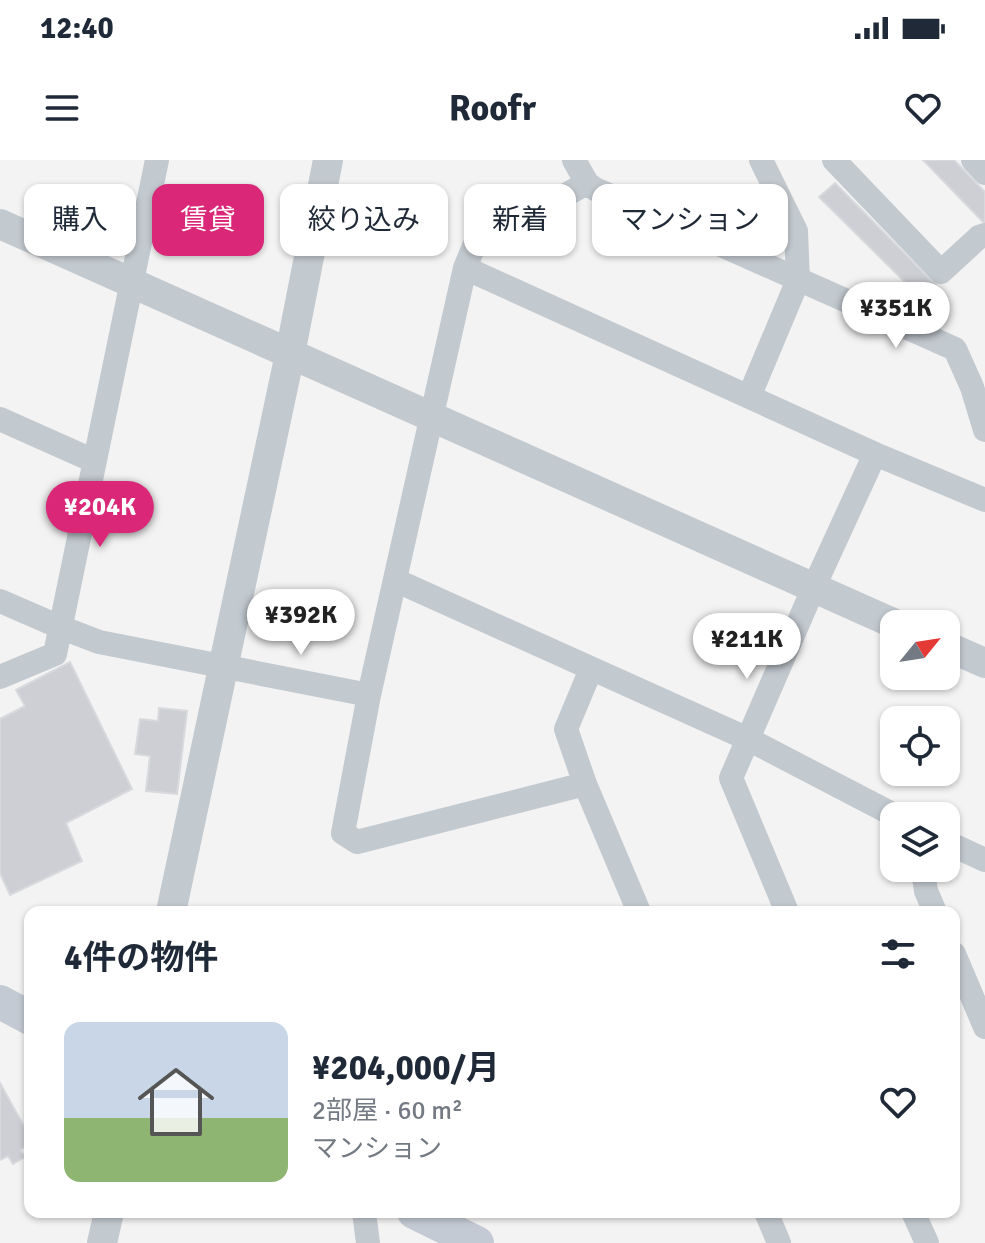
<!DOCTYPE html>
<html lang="ja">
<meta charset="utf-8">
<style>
:root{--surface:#fff;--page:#f6f6f7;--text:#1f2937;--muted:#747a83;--line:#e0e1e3;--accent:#db2777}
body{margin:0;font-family:Signika,"Noto Sans JP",sans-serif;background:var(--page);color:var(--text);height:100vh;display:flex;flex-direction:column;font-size:30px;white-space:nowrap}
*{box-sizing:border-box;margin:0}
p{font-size:26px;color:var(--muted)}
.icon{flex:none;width:44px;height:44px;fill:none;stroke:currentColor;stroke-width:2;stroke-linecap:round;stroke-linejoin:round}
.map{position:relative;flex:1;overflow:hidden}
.details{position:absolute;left:24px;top:746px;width:936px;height:312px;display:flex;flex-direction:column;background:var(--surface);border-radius:16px;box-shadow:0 2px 6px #0004}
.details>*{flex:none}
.top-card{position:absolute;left:24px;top:24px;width:938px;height:72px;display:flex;gap:16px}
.needle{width:52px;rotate:60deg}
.buttons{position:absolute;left:880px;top:450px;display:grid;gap:16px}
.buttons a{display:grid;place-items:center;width:80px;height:80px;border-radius:16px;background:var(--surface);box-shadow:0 2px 6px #0004;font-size:40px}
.price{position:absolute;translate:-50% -68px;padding:0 18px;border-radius:28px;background:#fff;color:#222;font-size:26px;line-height:52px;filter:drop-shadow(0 2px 4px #0008)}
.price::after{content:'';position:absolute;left:50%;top:48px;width:24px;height:18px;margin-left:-12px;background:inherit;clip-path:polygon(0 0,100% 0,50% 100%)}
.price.selected{background:var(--accent);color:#fff}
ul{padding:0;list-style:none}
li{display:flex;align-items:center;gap:24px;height:200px;padding:0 40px}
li+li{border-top:2px solid var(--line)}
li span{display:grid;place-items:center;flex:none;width:224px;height:160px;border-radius:16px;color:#555}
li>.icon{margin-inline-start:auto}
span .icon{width:96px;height:96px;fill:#fffc;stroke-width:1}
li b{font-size:34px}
h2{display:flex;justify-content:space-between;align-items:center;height:96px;padding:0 40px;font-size:34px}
.tag{padding:0 28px;border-radius:16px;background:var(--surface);box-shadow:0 2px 6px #0004;font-size:28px;line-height:72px}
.tag.selected{background:var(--accent);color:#fff}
.status{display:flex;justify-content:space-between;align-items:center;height:56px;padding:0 40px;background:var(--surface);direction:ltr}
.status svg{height:22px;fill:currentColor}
header{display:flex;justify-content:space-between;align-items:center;height:104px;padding:0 40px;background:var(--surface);font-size:36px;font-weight:700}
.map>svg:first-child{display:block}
</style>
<div class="status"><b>12:40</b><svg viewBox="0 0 49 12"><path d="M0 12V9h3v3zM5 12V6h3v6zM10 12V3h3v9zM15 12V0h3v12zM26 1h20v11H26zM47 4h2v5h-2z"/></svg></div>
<header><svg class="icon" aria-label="menu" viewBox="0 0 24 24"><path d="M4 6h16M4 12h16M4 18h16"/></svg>Roofr<svg class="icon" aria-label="heart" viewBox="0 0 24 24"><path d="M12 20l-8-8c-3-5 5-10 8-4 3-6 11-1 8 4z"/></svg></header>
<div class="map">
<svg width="985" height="1083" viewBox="0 0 985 1083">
<rect width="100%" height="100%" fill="#f4f3f3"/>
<path fill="#cdcfd4" stroke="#d7d9dd" stroke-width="2" d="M923,0h31l31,32v32z
M835,23l101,102 -11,17 -106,-105z
M70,502l62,127 -66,34 16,38 -72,34 -10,-22v-154l25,-13 -9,-16z
M159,548l28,3 -10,83 -31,-3 4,-35 -15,-2 5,-35 18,2z
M0,923l30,54v6l-10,7 5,7 -12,7 -5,-8 -8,4z"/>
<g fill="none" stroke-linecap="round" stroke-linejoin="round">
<path stroke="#c2c9cf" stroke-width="24" d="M574,0l13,23 8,6 360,160 17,38 13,43
M834,0l107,112 38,-35 6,-2
M973,0l12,13
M465,108l410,186 110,46
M749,237l49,-117 -2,-49 -35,-71
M0,259l94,42
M395,420l353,159 148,77
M0,441l60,26 39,15 270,53
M591,509l-25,60 19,55 54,128
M0,517l55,-23 102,-494
M585,624l-228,58 -14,-9 26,-138 96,-427 9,-22 113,-63
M946,682l39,18
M925,708l-2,3 3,20 9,21
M787,752l-56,-134 82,-189 62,-135
M954,794l31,73
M364,1052l4,31
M766,1052l13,31
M913,1052l14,31"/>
<path stroke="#c2c9cf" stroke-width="30" d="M0,64l895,400
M946,486l39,17
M171,752l119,-558 38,-194
M102,1083l7,-31"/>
<path stroke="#c3cad3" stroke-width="34" d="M0,842l30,16
M414,1052l63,31"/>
</g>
</svg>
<div class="buttons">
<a><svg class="needle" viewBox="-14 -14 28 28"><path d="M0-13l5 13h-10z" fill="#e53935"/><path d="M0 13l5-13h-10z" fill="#747a83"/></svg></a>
<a><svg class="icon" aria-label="locate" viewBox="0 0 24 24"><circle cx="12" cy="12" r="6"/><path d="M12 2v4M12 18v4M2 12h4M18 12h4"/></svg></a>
<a><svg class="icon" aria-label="layers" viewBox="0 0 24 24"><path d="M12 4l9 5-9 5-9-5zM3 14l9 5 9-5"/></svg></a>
</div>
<b class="price" style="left:896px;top:190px">¥351K</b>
<b class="price selected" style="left:100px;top:389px">¥204K</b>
<b class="price" style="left:301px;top:497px">¥392K</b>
<b class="price" style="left:747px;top:521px">¥211K</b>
<div class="top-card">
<a class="tag">購入</a>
<a class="tag selected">賃貸</a>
<a class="tag">絞り込み</a>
<a class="tag">新着</a>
<a class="tag">マンション</a>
</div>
<section class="details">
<h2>4件の物件<svg class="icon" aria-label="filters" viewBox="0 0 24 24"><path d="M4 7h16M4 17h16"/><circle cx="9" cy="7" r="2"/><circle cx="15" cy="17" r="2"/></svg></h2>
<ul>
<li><span style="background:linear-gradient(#c9d6e8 60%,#8fb573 0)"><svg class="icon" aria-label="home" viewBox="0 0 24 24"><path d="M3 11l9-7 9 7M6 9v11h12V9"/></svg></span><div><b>¥204,000/月</b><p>2部屋 · 60 m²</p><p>マンション</p></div><svg class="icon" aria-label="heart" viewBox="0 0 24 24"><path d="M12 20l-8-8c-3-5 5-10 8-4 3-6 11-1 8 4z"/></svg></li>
</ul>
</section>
</div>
